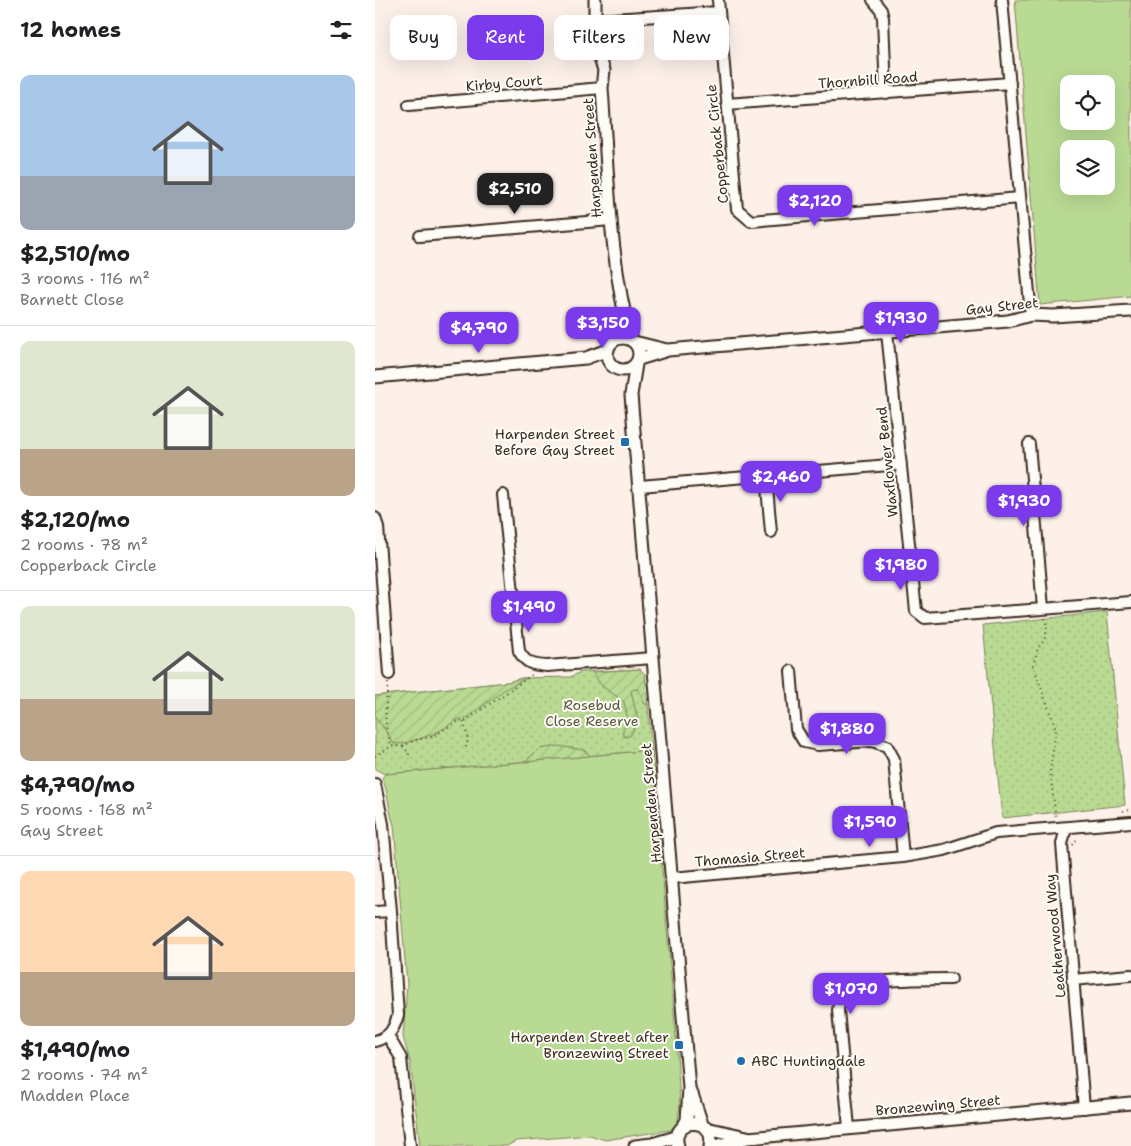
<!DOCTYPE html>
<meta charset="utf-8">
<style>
:root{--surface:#fff;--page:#f2f2f2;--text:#202124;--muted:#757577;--line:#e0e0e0;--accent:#7c3aed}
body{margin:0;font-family:"Shantell Sans",sans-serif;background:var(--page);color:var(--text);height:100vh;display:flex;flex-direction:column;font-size:19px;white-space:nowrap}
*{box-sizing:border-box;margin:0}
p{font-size:16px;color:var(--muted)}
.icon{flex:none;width:28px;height:28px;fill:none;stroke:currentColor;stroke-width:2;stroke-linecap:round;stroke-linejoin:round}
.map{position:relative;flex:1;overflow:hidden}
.panel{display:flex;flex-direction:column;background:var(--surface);width:375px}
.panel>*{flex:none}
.top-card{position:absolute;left:15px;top:15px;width:475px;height:45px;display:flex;gap:10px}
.fabs{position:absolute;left:685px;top:75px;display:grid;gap:10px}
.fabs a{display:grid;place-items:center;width:55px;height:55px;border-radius:10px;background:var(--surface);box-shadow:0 5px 20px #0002;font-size:25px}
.price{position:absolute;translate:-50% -42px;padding:0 11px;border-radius:10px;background:var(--accent);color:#fff;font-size:16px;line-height:32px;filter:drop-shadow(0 1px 2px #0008)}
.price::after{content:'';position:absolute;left:50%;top:30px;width:15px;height:11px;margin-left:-8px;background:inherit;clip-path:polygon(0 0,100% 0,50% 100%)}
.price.on{background:#222;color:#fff}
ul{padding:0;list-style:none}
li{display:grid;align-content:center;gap:10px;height:265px;padding:0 20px}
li+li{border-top:1px solid var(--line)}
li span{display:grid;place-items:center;height:155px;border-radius:10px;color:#555}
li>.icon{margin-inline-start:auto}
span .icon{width:90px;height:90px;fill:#fffc;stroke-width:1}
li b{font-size:21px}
h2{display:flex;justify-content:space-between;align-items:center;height:60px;padding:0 20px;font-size:21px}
.chip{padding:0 18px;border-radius:10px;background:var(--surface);box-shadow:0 5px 20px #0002;font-size:18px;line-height:45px}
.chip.on{background:var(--accent);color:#fff}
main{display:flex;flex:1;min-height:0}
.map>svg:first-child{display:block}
</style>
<main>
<section class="panel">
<h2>12 homes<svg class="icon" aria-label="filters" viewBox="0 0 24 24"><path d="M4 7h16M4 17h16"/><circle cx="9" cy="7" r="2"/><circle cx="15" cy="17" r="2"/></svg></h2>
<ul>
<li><span style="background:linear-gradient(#a9c7e8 65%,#9aa5b1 0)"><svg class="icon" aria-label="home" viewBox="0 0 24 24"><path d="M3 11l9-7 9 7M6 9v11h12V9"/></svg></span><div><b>$2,510/mo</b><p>3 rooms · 116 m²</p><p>Barnett Close</p></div></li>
<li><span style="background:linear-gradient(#dfe7d0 70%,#b9a48a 0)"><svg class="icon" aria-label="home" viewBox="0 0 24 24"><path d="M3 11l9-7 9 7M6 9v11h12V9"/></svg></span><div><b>$2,120/mo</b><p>2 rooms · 78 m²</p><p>Copperback Circle</p></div></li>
<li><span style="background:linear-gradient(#dfe7d0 60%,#b9a48a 0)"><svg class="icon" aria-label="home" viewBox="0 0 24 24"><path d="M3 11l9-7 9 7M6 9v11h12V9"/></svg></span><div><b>$4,790/mo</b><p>5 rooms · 168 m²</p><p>Gay Street</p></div></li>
<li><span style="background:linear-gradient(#ffd9b3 65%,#b9a48a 0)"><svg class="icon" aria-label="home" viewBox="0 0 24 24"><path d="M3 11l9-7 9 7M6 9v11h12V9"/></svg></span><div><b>$1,490/mo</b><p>2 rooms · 74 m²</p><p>Madden Place</p></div></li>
</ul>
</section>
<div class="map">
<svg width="756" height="1146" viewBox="0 0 756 1146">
<defs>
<pattern id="park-dots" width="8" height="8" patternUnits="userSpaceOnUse" patternTransform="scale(1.25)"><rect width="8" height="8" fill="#b9da93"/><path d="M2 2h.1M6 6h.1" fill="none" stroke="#a0bb7e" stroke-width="1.8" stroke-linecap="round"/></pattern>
<pattern id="garden-furrows" width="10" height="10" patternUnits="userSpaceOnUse" patternTransform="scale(1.25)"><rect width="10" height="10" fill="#b9da93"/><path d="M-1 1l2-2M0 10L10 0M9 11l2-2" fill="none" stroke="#a0bb7e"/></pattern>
</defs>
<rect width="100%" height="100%" fill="#fcf0e9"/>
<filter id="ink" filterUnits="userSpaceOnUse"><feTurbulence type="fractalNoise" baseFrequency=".02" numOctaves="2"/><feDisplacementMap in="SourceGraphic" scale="10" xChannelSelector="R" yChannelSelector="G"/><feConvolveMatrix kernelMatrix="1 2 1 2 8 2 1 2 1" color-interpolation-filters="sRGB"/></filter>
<g filter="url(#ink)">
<path fill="#b9da93" stroke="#7a8258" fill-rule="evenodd" d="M640,0h116v296l-91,9zM694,84h37v37h-37zM694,149h37v37h-37z
M277,750l24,286 4,69 -3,21 -7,4 -65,10 -15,-5 -74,6 -9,5h-87l-10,-85 -7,-24 4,-53 -13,-159c-6,-16 -5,-32 -12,-47l3,-4z"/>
<path fill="url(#park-dots)" stroke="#7a8258" d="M732,612l18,193 -123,13 -19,-193z
M265,669l5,5 7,76 -267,24 -10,-5v-73l133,-14 14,-4 48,-1 11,-5z"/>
<path fill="url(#garden-furrows)" stroke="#7a8258" d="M265,669l5,5 3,32 -4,-3 -5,-13 -5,-1 -3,2 7,30 -8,15 -5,1 -3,-4 6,-13 -4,-18 -22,-16 -10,-14z
M147,678h5l-22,11 -38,29 -12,2c-11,12 -45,24 -61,24l-12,-19 -7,-7v-22l133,-14z
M183,746l26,4 6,6 -66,6 16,-13z"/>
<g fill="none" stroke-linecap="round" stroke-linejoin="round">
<defs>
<path id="minor" d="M343,0l19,209 14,12 269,-23
M498,0l8,10 2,8 3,75
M627,0l29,315
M222,20l122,-8
M352,104l283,-21
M34,105l193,-17
M45,236l191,-16
M512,332l29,279 9,7 206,-16
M654,444l14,164
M391,476l5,56
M265,486l261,-22
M128,495l16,156c7,13 14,14 28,15l106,-8
M0,518l3,9 11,147
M416,671l5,58 8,13 14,3 54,-4 15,5 7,13 9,98
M0,784l8,40 8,87 7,104c-4,14 -8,22 -23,26
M691,828l-4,16 22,264
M297,878l231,-21 41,-7 52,-17 135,-11
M0,912l16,-1
M697,980l59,-5
M13,1036l13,22 9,88
M474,1128l-11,-118c1,-8 3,-17 10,-21 17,-10 81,-10 103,-10"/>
<path id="tertiary" d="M220,0v45l9,25 -2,18c6,84 7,171 29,252
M232 354a16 16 0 1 1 32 0a16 16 0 1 1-32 0Z
M259,342l33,8
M264,359l29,-9 340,-29 23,-6 22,1 78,-5
M261,364l-5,31 58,693 -2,32 -3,5
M0,377l211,-19 22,-8
M317,1094l10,30
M331,1128l41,9
M260,1146l17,-2 24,-7
M303,1146c-9,-29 39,-31 32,0
M340,1146l33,-8 383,-35"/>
</defs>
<use href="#minor" stroke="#3b2a1e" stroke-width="14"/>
<use href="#tertiary" stroke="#3b2a1e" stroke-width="15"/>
<path stroke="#3b2a1e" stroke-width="2" stroke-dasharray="1 4" stroke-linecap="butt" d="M236,333l7,-3
M670,618l2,9 -2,12 -7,9 -5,17 23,64 -6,43 6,47
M13,683c-2,22 -6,42 4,63
M89,722l4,18 -3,10
M28,746l6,7v6
M0,756l17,-10h11l12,-6 17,-3 28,-17 4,2 69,-48
M748,811l8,-1
M698,845l5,-8"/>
<use href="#minor" stroke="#fdfcf7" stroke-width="10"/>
<use href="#tertiary" stroke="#fdfcf7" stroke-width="11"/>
</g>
</g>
<g fill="#1f6fb2" stroke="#fdfcf7" stroke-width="2">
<rect x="245" y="437" width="10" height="10" rx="2.5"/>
<rect x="299" y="1040" width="10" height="10" rx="2.5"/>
<circle cx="366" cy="1061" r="5"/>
</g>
<g text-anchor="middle" stroke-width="4" stroke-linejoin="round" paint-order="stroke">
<g font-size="14" fill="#3b2a1e" stroke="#fdfcf7">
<text transform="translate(493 80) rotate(-4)" y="5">Thornbill Road</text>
<text transform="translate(129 83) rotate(-5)" y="5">Kirby Court</text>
<text transform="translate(342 144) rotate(-96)" y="5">Copperback Circle</text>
<text transform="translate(217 158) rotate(-94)" y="5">Harpenden Street</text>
<text transform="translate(627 306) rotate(-6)" y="5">Gay Street</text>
<text transform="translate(512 462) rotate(-96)" y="5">Waxflower Bend</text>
<text transform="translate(276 803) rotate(-95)" y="5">Harpenden Street</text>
<text transform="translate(375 857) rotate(-5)" y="5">Thomasia Street</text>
<text transform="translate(680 936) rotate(-95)" y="5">Leatherwood Way</text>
<text transform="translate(563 1105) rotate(-5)" y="5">Bronzewing Street</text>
</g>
<g font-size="14" fill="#3b2a1e" stroke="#fdfcf7" text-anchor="end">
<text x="240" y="439">Harpenden Street<tspan x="240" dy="16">Before Gay Street</tspan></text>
<text x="294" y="1042">Harpenden Street after<tspan x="294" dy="16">Bronzewing Street</tspan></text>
<text x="376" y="1066" text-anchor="start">ABC Huntingdale</text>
</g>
<g font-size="14" fill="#5a563b" stroke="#fdfcf7">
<text x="217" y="710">Rosebud<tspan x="217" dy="16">Close Reserve</tspan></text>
</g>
</g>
</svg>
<div class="fabs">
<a><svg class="icon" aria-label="locate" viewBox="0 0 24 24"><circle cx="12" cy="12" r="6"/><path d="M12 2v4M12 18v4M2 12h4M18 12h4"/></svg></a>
<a><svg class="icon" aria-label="layers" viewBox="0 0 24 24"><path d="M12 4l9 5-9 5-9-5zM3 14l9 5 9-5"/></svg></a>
</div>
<b class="price on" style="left:140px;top:215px">$2,510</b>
<b class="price" style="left:440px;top:227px">$2,120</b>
<b class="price" style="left:526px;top:344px">$1,930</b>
<b class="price" style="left:228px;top:349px">$3,150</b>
<b class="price" style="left:104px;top:354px">$4,790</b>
<b class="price" style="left:406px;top:503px">$2,460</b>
<b class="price" style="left:649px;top:527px">$1,930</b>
<b class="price" style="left:526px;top:591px">$1,980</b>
<b class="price" style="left:154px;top:633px">$1,490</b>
<b class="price" style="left:472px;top:755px">$1,880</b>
<b class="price" style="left:495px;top:848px">$1,590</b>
<b class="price" style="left:476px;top:1015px">$1,070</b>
<div class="top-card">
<a class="chip">Buy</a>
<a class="chip on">Rent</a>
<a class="chip">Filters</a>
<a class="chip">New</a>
</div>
</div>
</main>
